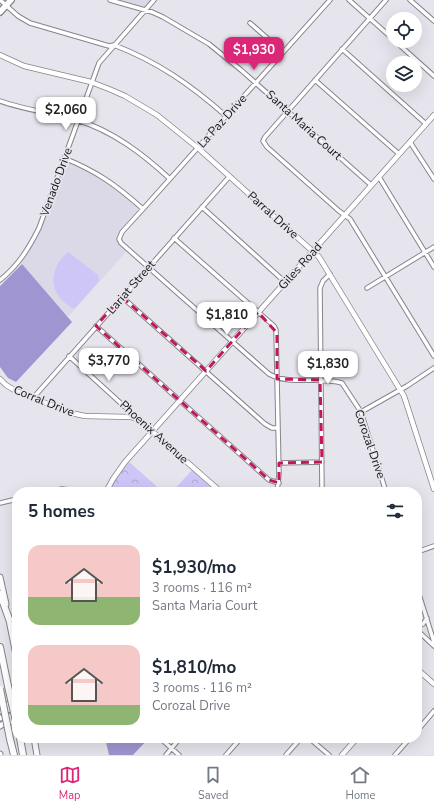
<!DOCTYPE html>
<meta charset="utf-8">
<style>
:root{--surface:#fff;--page:#f6f6f7;--text:#1f2937;--muted:#747a83;--line:#e0e1e3;--accent:#db2777}
body{margin:0;font-family:"Nunito Sans",sans-serif;background:var(--page);color:var(--text);height:100vh;display:flex;flex-direction:column;font-size:15px;white-space:nowrap}
*{box-sizing:border-box;margin:0}
p{font-size:13px;color:var(--muted)}
.icon{flex:none;width:22px;height:22px;fill:none;stroke:currentColor;stroke-width:2;stroke-linecap:round;stroke-linejoin:round}
.map{position:relative;flex:1;overflow:hidden}
.drawer{position:absolute;left:12px;top:487px;width:410px;height:256px;display:flex;flex-direction:column;background:var(--surface);border-radius:16px;box-shadow:0 4px 16px #0002}
.drawer>*{flex:none}
.fabs{position:absolute;left:386px;top:12px;display:grid;gap:8px}
.fabs a{display:grid;place-items:center;width:36px;height:36px;border-radius:50%;background:var(--surface);box-shadow:0 4px 16px #0002;font-size:20px}
.price{position:absolute;translate:-50% -34px;padding:0 9px;border-radius:8px;background:#fff;color:#222;font-size:13px;line-height:26px;filter:drop-shadow(0 1px 2px #0008)}
.price::after{content:'';position:absolute;left:50%;top:24px;width:12px;height:9px;margin-left:-6px;background:inherit;clip-path:polygon(0 0,100% 0,50% 100%)}
.price.active{background:var(--accent);color:#fff}
ul{padding:0;list-style:none}
li{display:flex;align-items:center;gap:12px;height:100px;padding:0 16px}
li span{display:grid;place-items:center;flex:none;width:112px;height:80px;border-radius:12px;color:#555}
li>.icon{margin-inline-start:auto}
span .icon{width:48px;height:48px;fill:#fffc;stroke-width:1}
li b{font-size:17px}
h2{display:flex;justify-content:space-between;align-items:center;height:48px;padding:0 16px;font-size:17px}
.menu{display:flex;justify-content:space-around;align-items:center;height:56px;border-top:1px solid var(--line);background:var(--surface);font-size:11px;color:var(--muted)}
.menu a{display:grid;justify-items:center;gap:2px}
.menu .active{color:var(--accent)}
.map>svg:first-child{display:block}
</style>
<div class="map">
<svg width="434" height="755" viewBox="0 0 434 755">
<defs>
<pattern id="park-crowns" width="20" height="18" patternUnits="userSpaceOnUse"><rect width="20" height="18" fill="#cdc6f7"/><path d="M2 6a3 3 0 1 1 6 0M12 15a3 3 0 1 1 6 0" fill="none" stroke="#afa9d3"/></pattern>
</defs>
<rect width="100%" height="100%" fill="#e6e5ed"/>
<path fill="#dbd9e8" d="M114,0h37l-6,7z
M65,161l25,11 17,10 10,8 21,19 -19,22 -3,6 3,7 8,7 -59,66 -47,-54 15,-24z"/>
<path fill="url(#park-crowns)" d="M129,462l34,30h-53l5,-12z
M192,470l24,22h-44z"/>
<path fill="#cdc6f7" d="M68,252l30,23 1,6 -25,28c-26,-14 -27,-38 -6,-57z"/>
<path fill="#9f95d1" d="M22,264l50,58 -56,60 -8,-4 -8,-11v-81z
M105,738h44l-16,17h-24z"/>
<g fill="none" stroke-linecap="round" stroke-linejoin="round">
<defs>
<path id="minor" d="M0,0l18,16 12,7 79,23 5,-1c44,17 77,40 112,71
M110,0l42,12 11,5 46,27 32,26 130,115
M330,0l-187,209 -21,23 -3,7 2,4 148,131c22,12 49,2 73,9l19,29 25,80
M349,0l44,39
M386,0l-121,137 -2,4 4,6 72,64 11,8 84,137
M410,0l24,21
M250,23l33,29
M395,41l39,35
M342,49l84,75
M315,80l84,74
M0,101c25,9 52,12 77,19 36,11 66,34 93,59
M410,142l24,37
M64,158c34,14 52,27 79,51
M379,177l55,90
M202,207l83,75
M174,238l100,88 2,4 3,144 -2,18
M0,280c18,-14 29,-32 39,-52l60,-165 55,-63
M367,288l67,-41
M122,297l143,127 7,4h6
M96,326l173,154 10,3
M69,356l68,62
M33,398l196,-221
M361,412l46,-26 27,-18
M279,463l43,-1
M47,492l15,-3 22,3
M322,492l-2,-204 3,-7 7,-7
M0,503l17,-4
M417,552l17,-6
M417,588l17,54
M417,626l6,-2 4,-6
M417,630l17,16
M417,731l17,-20
M160,738l19,17
M309,738l20,17
M166,755l14,-17
M226,755l15,-17
M286,755l15,-17
M395,755l15,-17"/>
<path id="tertiary" d="M0,55l24,11 67,16 18,7 16,7 32,19 41,33 121,109 85,139 30,93
M0,379l6,6 10,6 55,22 14,3 46,1 7,2 83,73
M106,492l7,-13 12,-17 309,-347
M417,669l17,15
M342,755l15,-17"/>
<path id="secondary" d="M0,577l6,27
M8,615l9,45
M0,706l17,-4
M0,711l17,-3
M0,718l17,-3
M0,726l3,-2 14,-4
M34,738l3,17
M0,754v1"/>
<path id="primary" d="M0,12l11,-12"/>
<path id="motorway" d="M0,594l9,25
M0,647l8,39
M20,738l3,17
M10,739l4,16"/>
</defs>
<use href="#minor" stroke="#86858c" stroke-width="5.5"/>
<use href="#tertiary" stroke="#86858c" stroke-width="6"/>
<use href="#secondary" stroke="#86858c" stroke-width="7"/>
<use href="#primary" stroke="#86858c" stroke-width="8"/>
<use href="#motorway" stroke="#86858c" stroke-width="8"/>
<use href="#minor" stroke="#fff" stroke-width="3.5"/>
<use href="#tertiary" stroke="#fff" stroke-width="4.5"/>
<use href="#secondary" stroke="#fff" stroke-width="5"/>
<use href="#primary" stroke="#fff" stroke-width="5.5"/>
<use href="#motorway" stroke="#fff" stroke-width="6"/>
<defs>
<path id="motorway-bridge" d="M8,686l9,40
M0,689l10,50"/>
</defs>
<use href="#motorway-bridge" stroke="#86858c" stroke-width="8" stroke-linecap="butt"/>
<use href="#motorway-bridge" stroke="#fff" stroke-width="6"/>
</g>
<path fill="none" stroke="#c2185b" stroke-width="3" stroke-dasharray="8 5" stroke-linejoin="round" d="M122,297l84,74 52,-59 19,21v46l43,1 2,82 -43,1v20l-10,-3 -173,-154z"/>
<g text-anchor="middle" stroke-width="3.5" stroke-linejoin="round" paint-order="stroke">
<g font-size="12" fill="#161618" stroke="#e6e5ed">
<text transform="translate(222 121) rotate(-48)" y="4">La Paz Drive</text>
<text transform="translate(304 125) rotate(42)" y="4">Santa Maria Court</text>
<text transform="translate(56 182) rotate(-70)" y="4">Venado Drive</text>
<text transform="translate(273 215) rotate(42)" y="4">Parral Drive</text>
<text transform="translate(300 266) rotate(-48)" y="4">Giles Road</text>
<text transform="translate(131 287) rotate(-49)" y="4">Lariat Street</text>
<text transform="translate(44 401) rotate(22)" y="4">Corral Drive</text>
<text transform="translate(154 432) rotate(42)" y="4">Phoenix Avenue</text>
<text transform="translate(370 444) rotate(71)" y="4">Corozal Drive</text>
</g>
</g>
</svg>
<div class="fabs">
<a><svg class="icon" aria-label="locate" viewBox="0 0 24 24"><circle cx="12" cy="12" r="6"/><path d="M12 2v4M12 18v4M2 12h4M18 12h4"/></svg></a>
<a><svg class="icon" aria-label="layers" viewBox="0 0 24 24"><path d="M12 4l9 5-9 5-9-5zM3 14l9 5 9-5"/></svg></a>
</div>
<b class="price active" style="left:254px;top:71px">$1,930</b>
<b class="price" style="left:66px;top:131px">$2,060</b>
<b class="price" style="left:227px;top:336px">$1,810</b>
<b class="price" style="left:109px;top:382px">$3,770</b>
<b class="price" style="left:328px;top:385px">$1,830</b>
<section class="drawer">
<h2>5 homes<svg class="icon" aria-label="filters" viewBox="0 0 24 24"><path d="M4 7h16M4 17h16"/><circle cx="9" cy="7" r="2"/><circle cx="15" cy="17" r="2"/></svg></h2>
<ul>
<li><span style="background:linear-gradient(#f6c9c9 65%,#8fb573 0)"><svg class="icon" aria-label="home" viewBox="0 0 24 24"><path d="M3 11l9-7 9 7M6 9v11h12V9"/></svg></span><div><b>$1,930/mo</b><p>3 rooms · 116 m²</p><p>Santa Maria Court</p></div></li>
<li><span style="background:linear-gradient(#f6c9c9 75%,#8fb573 0)"><svg class="icon" aria-label="home" viewBox="0 0 24 24"><path d="M3 11l9-7 9 7M6 9v11h12V9"/></svg></span><div><b>$1,810/mo</b><p>3 rooms · 116 m²</p><p>Corozal Drive</p></div></li>
</ul>
</section>
</div>
<nav class="menu">
<a class="active"><svg class="icon" aria-label="map" viewBox="0 0 24 24"><path d="M3 6l6-2 6 2 6-2v14l-6 2-6-2-6 2zM9 4v14M15 6v14"/></svg>Map</a>
<a><svg class="icon" aria-label="saved" viewBox="0 0 24 24"><path d="M7 4h10v16l-5-4-5 4z"/></svg>Saved</a>
<a><svg class="icon" aria-label="home" viewBox="0 0 24 24"><path d="M3 11l9-7 9 7M6 9v11h12V9"/></svg>Home</a>
</nav>
